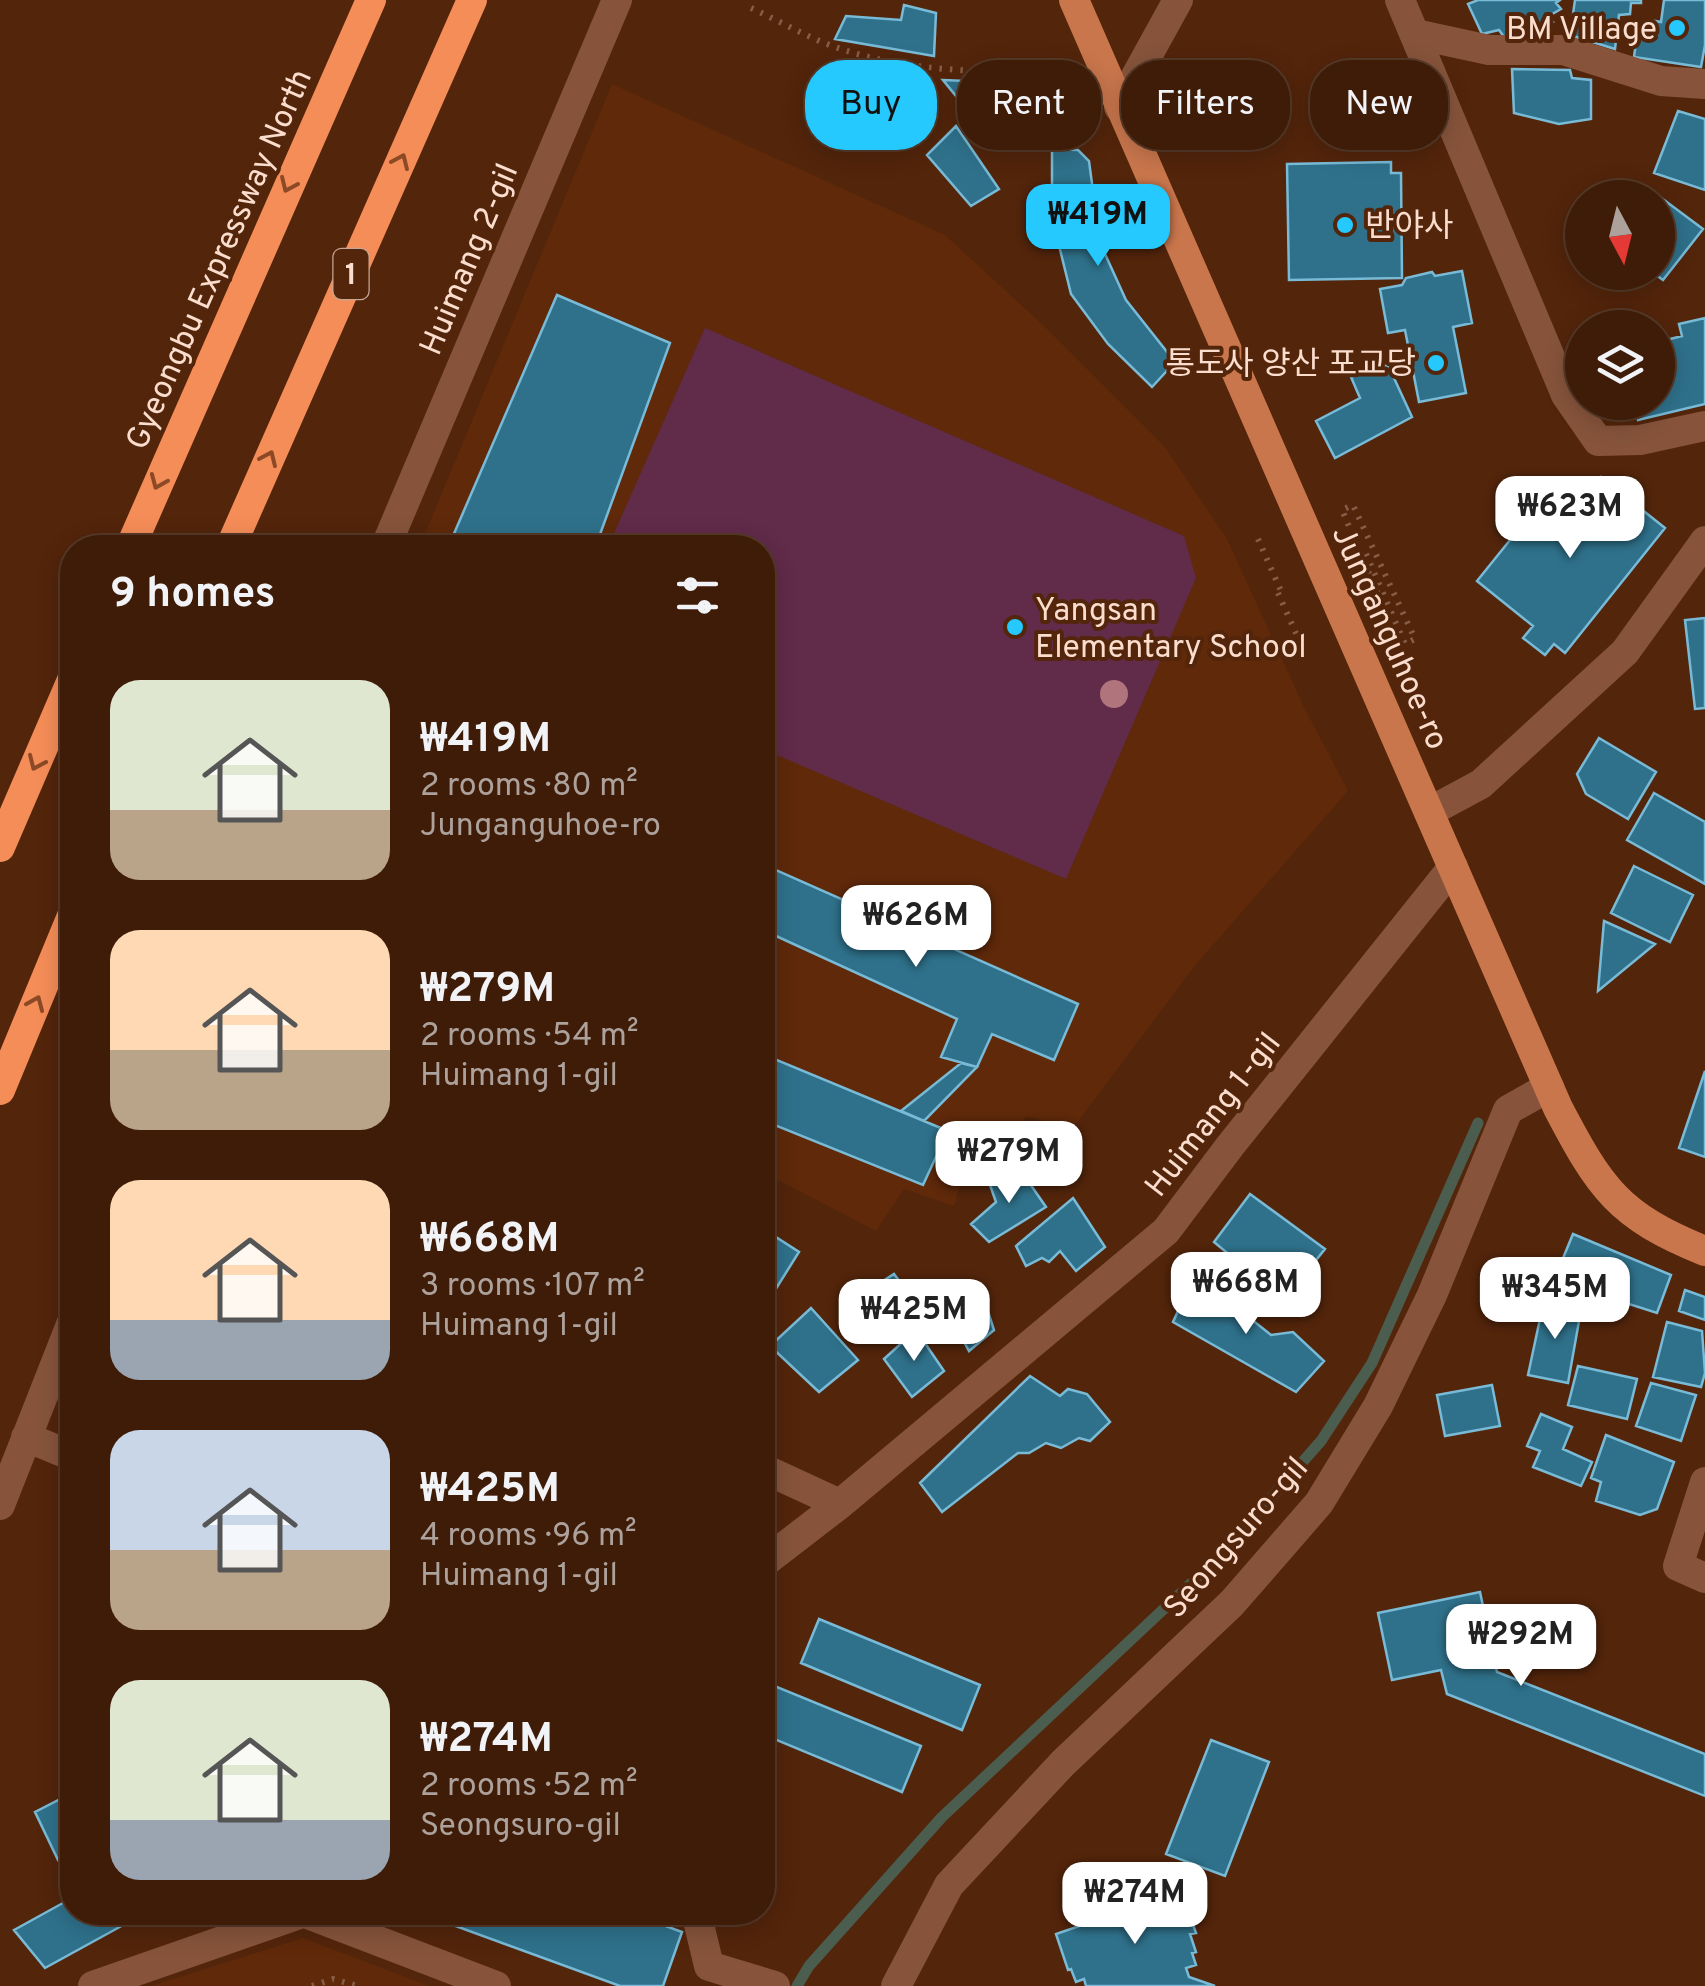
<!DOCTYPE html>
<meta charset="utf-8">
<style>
:root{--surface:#3e1c08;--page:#492916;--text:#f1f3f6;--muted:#ada19c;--line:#573a29;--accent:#25c9fe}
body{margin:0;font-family:Overpass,"Noto Sans KR",sans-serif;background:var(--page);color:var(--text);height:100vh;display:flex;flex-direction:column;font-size:38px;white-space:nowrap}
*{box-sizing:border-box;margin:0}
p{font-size:32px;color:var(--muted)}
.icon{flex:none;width:55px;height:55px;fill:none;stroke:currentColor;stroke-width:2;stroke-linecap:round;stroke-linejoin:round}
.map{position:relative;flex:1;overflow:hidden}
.side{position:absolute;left:60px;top:535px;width:715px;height:1390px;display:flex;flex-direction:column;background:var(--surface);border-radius:40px;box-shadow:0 5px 25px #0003,0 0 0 2px var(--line)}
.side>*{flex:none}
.hud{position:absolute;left:805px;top:60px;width:750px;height:90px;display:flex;gap:20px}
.needle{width:65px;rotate:173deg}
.fabs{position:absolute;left:1565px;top:180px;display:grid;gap:20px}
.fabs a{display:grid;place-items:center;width:110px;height:110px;border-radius:50%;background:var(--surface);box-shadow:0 5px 25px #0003,0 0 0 2px var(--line);font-size:50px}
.price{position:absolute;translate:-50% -85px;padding:0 22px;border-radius:20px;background:#fff;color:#222;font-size:32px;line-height:65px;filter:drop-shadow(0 2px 5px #0008)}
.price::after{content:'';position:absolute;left:50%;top:60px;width:30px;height:22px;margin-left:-15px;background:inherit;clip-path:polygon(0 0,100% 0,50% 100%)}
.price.active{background:var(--accent);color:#111}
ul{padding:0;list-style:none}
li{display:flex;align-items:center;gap:30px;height:250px;padding:0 50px}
li span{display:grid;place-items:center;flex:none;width:280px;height:200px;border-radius:30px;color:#555}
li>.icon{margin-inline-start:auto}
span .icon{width:120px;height:120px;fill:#fffc;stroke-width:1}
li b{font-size:42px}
h2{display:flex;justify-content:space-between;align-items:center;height:120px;padding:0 50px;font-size:42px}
.tag{padding:0 35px;border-radius:40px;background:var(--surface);box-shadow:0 5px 25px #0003,0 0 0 2px var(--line);font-size:35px;line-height:90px}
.tag.active{background:var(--accent);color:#111}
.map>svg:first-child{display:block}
</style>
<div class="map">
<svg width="1705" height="1986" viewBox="0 0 1705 1986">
<rect width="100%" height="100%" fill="#53250b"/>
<path fill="#5f290a" d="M612,84l333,151 99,91 121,121 62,92 77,168 44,84 -155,177 -120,160 -47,-12 -16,34 -41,5 -15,51 -50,-17 -28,42 -113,-59 -1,-624h-343z
M303,1938l126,48h-278z"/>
<path fill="#612b4a" d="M705,328l479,208 12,42 -130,301 -303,-130 -1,-201 -154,-1z"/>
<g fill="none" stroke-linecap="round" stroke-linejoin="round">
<path stroke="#4b5d4f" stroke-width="11" d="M797,1986l12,-20 133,-149 274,-257 105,-119 51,-78 106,-240"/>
</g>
<path fill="#2f718b" stroke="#79bbd7" stroke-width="2.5" d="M1478,0h82l-4,3 5,6 -12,7 4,6 -6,3 2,4 -42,12 -8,-11 -17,4 -14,-30z
M1575,0h66v3h-10l-1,11 -11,1 -4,34 -45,-14z
M1664,0h41v45l-4,22 -67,-10 3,-23 11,2 2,-16 11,2z
M904,5l32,8 -2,43 -99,-17 11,-23 55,4z
M1512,69l58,1 2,8 19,2v39l-32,5 -45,-11z
M943,80l47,2 26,41 -26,15z
M1678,111l27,8v71l-51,-17z
M956,126l43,63 -28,17 -44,-51z
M1052,149l26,1 11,11 11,82 26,57 49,62 -23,25 -44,-43 -37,-50 -19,-77z
M1391,162v11h10l1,105 -113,2 -2,-116z
M1652,191l51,38 -40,51 -11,-8h6v-74h-11z
M1462,271l10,52 -19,4 13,66 -47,9 -14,-72 -17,3 -8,-44 22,-4 4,-7 26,-6 3,4z
M557,295l113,48 -75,205h-119l-23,-12z
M1705,318v86l-67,16 -4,-18h24v-60l24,-6 -3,-12z
M1388,365l24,52 -77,41 -19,-37 44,-23 -9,-21z
M1601,477l64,51 -100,125 -11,-9 -9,11 -22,-17 10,-12 -56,-45 79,-98 24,19z
M1705,618v90l-10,1 -10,-89z
M1599,738l57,34 -28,47 -42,-25 -9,-20z
M1654,793l51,29v62l-78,-44z
M762,864l316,140 -24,56 -62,-26 -15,33 -36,-10 16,-38 -181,-83 -14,29z
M1634,866l59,29 -23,47 -59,-29z
M1604,921l51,23 -57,47z
M762,1054l186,77 -25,54 -161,-65z
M961,1063l16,4 -53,54 -23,-10z
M1705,1071v86l-26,-9z
M1019,1168l27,39 -57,35 -18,-18 25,-22 -6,-17z
M1250,1194l75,55 -41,51 -70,-58z
M1073,1198l32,49 -29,24 -16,-20 -11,11 -7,-4 -16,8 -10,-20z
M762,1228l37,24 -27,43 -10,-6z
M1573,1234l98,41 -14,38 -103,-33z
M894,1274l25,33 -14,15 -12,-5 -32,20 -14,-33z
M1195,1274l76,61 22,-3 31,29 -28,31 -123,-70z
M981,1290l13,40 -25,21 -25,-46z
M1685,1290l20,7v23l-26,-9z
M1544,1300l37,10 -13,73 -40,-8z
M811,1308l47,52 -39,32 -49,-46z
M1667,1322l35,9 3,42 -4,14 -48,-10z
M916,1330l28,41 -32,26 -28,-38z
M1578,1366l59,13 -10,40 -59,-14z
M1030,1376l30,20 8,-7 19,5 23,28 -20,19 -11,-3 -18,10 -15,-5 -17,10h-11l-76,59 -22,-29z
M1651,1383l45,12 -15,46 -45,-15z
M1492,1385l8,41 -55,10 -8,-41z
M1541,1414l31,13 -9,22 29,13 -11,24 -48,-19 7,-16 -13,-5z
M1606,1435l68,27 -17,47 -17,6 -44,-14 5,-19 -10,-4z
M1480,1592l17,80 208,82v42l-258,-102 -6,-24 -49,10 -14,-67z
M819,1619l161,66 -18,45 -161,-67z
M762,1681l159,65 -19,46 -140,-58z
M1211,1740l58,22 -44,114 -59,-22z
M72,1793v59l-14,8 -23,-48z
M1181,1891l15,42 -6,1 6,18 -4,1 4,12 -10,3 3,9 26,9h-129l-2,-7 -8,3 -5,-13 -3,1 -12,-36z
M72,1898v14h75l-102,56 -31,-38z
M433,1912h195l54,20 -19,54h-43l-189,-69z"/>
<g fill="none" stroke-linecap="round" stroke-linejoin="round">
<path stroke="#865d46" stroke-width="6" stroke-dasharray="2.5 8" stroke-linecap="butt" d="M751,8c24,11 47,24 71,34 74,30 158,30 238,31
M1258,539l23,52
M1366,554l39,90 10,-5 -62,-134 -11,5 43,101
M1278,593l25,56
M1384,609l19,44
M312,1986l21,-7 25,7"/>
<path stroke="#87543b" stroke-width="30" d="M1400,0l166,395 32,46 42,-1 65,-14
M1415,34l74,16h74l98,31 44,3
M1119,107l59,-107
M385,548l232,-548
M1429,812l52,-28 144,-132 80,-111
M26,1437l46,19
M762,1468l78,36
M1705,1482l-27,84 27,12
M0,1505l72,-183
M762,1564l78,-60 326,-273 64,-85 223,-279
M696,1912l13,54 66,20
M305,1913l191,73
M93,1986l212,-74
M896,1986l53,-101 114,-122 169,-160 87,-100 59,-97 54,-111 76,-185 41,-23"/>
<path stroke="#c9764c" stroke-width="30" d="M1074,0l484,1108c42,80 60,108 147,143"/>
<path stroke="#f58d58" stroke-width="30" d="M130,548l241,-548
M230,548l242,-548
M0,847l72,-167
M0,1090l72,-174"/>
</g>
<circle fill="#b0747c" cx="1114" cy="694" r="14"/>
<defs><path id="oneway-chevron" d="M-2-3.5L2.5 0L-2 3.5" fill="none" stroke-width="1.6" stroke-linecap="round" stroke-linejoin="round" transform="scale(2.5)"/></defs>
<g stroke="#8c4926">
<use href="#oneway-chevron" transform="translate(401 161) rotate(-66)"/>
<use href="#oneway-chevron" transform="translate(288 185) rotate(114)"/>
<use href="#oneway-chevron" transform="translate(269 458) rotate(-66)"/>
<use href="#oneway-chevron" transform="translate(158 482) rotate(113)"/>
<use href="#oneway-chevron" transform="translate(36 763) rotate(114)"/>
<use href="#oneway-chevron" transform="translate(36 1003) rotate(-67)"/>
</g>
<g fill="#25c9fe" stroke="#53250b" stroke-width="4">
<circle cx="1677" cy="28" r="10"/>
<circle cx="1345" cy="225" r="10"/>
<circle cx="1436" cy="363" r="10"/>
<circle cx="1015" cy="627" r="10"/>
</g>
<g text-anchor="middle" stroke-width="8" stroke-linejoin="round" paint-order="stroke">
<rect fill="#53250b" stroke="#c9a694" stroke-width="2.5" x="333.5" y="249" width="35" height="50" rx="8"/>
<g font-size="30" font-weight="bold" fill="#fbddce">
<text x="351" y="284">1</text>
</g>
<g font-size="32" fill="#fbddce" stroke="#53250b" text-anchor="end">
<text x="1657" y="39">BM Village</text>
<text x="1365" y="236" text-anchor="start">반야사</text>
<text x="1416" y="374">통도사 양산 포교당</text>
<text x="1035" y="620" text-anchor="start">Yangsan<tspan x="1035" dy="37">Elementary School</tspan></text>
</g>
<g font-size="32" fill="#fbddce" stroke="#53250b">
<text transform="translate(218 259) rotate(-66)" y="11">Gyeongbu Expressway North</text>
<text transform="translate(468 259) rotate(-67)" y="11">Huimang 2-gil</text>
<text transform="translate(1391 637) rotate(66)" y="11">Junganguhoe-ro</text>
<text transform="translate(1212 1114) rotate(-52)" y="11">Huimang 1-gil</text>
<text transform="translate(1235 1537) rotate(-49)" y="11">Seongsuro-gil</text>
</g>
</g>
</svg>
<div class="fabs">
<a><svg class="needle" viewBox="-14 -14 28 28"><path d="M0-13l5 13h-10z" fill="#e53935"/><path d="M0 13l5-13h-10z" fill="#ada19c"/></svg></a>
<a><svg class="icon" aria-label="layers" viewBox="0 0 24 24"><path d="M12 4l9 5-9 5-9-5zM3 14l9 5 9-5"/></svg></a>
</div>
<b class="price active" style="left:1098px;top:269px">₩419M</b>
<b class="price" style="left:1570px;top:561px">₩623M</b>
<b class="price" style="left:916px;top:970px">₩626M</b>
<b class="price" style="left:1009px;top:1206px">₩279M</b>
<b class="price" style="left:1246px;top:1337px">₩668M</b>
<b class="price" style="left:1555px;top:1342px">₩345M</b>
<b class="price" style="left:914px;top:1364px">₩425M</b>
<b class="price" style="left:1521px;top:1689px">₩292M</b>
<b class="price" style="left:1135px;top:1947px">₩274M</b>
<div class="hud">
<a class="tag active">Buy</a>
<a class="tag">Rent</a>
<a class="tag">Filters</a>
<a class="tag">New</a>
</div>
<section class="side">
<h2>9 homes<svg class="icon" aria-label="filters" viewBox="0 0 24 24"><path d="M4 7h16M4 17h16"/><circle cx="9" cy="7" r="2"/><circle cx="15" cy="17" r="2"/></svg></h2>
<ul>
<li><span style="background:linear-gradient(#dfe7d0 65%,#b9a48a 0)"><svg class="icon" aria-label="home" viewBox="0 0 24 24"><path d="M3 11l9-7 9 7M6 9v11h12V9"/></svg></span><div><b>₩419M</b><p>2 rooms · 80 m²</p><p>Junganguhoe-ro</p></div></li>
<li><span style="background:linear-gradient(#ffd9b3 60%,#b9a48a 0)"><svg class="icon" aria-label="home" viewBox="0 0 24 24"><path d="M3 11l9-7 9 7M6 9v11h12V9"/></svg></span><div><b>₩279M</b><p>2 rooms · 54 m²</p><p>Huimang 1-gil</p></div></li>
<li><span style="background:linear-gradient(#ffd9b3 70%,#9aa5b1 0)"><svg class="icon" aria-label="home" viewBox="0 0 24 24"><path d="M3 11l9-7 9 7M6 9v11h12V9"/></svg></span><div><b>₩668M</b><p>3 rooms · 107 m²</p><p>Huimang 1-gil</p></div></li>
<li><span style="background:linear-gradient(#c9d6e8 60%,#b9a48a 0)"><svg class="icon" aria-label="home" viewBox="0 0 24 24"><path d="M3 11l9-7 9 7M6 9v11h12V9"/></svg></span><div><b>₩425M</b><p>4 rooms · 96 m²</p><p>Huimang 1-gil</p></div></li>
<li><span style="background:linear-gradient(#dfe7d0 70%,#9aa5b1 0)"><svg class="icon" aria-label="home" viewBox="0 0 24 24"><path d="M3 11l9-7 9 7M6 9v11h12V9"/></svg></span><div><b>₩274M</b><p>2 rooms · 52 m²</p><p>Seongsuro-gil</p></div></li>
</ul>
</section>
</div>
